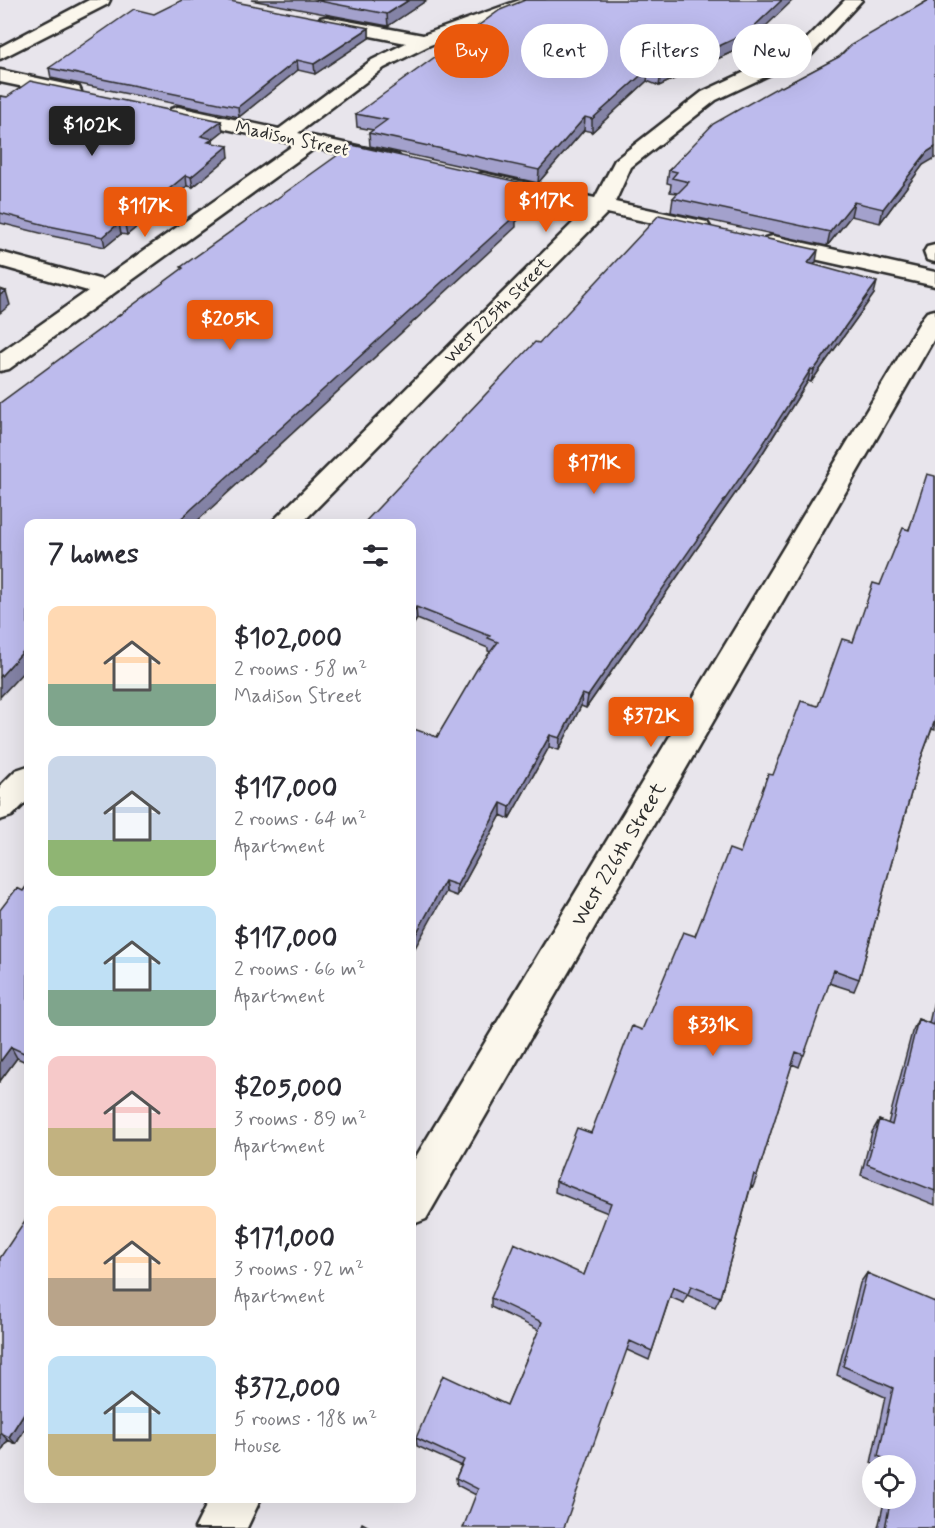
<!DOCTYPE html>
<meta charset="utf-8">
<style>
:root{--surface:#fff;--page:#f7f7f7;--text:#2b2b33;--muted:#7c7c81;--accent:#ea580c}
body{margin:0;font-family:Mynerve,sans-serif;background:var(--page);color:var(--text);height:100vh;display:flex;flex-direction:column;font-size:22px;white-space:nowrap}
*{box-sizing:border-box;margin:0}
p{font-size:20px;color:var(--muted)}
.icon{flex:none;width:33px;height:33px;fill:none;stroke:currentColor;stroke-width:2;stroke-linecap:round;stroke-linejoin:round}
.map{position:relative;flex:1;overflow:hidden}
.drawer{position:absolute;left:24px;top:519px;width:392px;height:984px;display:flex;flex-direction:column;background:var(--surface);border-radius:12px;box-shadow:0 6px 24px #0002}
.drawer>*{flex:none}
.guide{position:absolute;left:434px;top:24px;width:411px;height:54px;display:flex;gap:12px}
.tools{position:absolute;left:862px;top:1455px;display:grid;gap:12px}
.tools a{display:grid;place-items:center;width:54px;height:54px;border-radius:50%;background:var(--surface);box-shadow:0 6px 24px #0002;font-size:30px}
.price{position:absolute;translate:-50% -51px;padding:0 14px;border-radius:6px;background:var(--accent);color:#fff;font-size:20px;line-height:39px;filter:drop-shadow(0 2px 3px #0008)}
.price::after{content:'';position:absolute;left:50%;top:36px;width:18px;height:14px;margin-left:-9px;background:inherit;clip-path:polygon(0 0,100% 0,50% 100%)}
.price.current{background:#222;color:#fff}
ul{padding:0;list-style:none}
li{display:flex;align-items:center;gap:18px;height:150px;padding:0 24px}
li span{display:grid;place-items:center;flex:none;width:168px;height:120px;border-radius:12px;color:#555}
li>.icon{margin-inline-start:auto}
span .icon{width:72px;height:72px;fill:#fffc;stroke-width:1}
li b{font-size:26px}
h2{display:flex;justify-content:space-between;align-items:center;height:72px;padding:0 24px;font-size:26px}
.tag{padding:0 21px;border-radius:27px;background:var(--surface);box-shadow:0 6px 24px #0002;font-size:21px;line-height:54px}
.tag.current{background:var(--accent);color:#fff}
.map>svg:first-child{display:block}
</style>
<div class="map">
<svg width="935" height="1528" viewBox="0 0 935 1528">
<rect width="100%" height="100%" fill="#e8e5ec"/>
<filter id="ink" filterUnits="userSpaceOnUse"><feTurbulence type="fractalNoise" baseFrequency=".0167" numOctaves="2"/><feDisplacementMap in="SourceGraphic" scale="12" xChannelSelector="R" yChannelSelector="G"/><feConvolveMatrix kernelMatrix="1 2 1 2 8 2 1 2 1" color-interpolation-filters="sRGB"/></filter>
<g filter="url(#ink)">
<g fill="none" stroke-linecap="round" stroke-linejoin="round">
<defs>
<path id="minor" d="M520,0h24l-2,4 -112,41 -46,23 -86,65 100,22 3,4 -3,4 -7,2 -76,-17 -306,221 -9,2v-18l88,-62 -88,-25v-14l102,28 193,-136 -124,-27 -3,-4 3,-4 7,-2 101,22 93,-69 34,-17 -86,-17 -3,-4 3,-4 6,-1 97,18z
M845,0h17l-51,55 -95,45 -85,67 -16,35 92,20 3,5 -3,5 -8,1 -92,-20 -306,311h-31l317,-315 -111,-26 -3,-4 3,-4 7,-2 112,25 20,-38 87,-68 97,-45z
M0,70l79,17 2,4 -2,4 -7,2 -72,-15z
M773,236l162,36v14l-170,-38 -3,-5 3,-5z
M935,245v17l-8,-2 -3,-8 3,-5z
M935,310v27l-509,882 -15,6v-60l512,-848 4,-5z
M28,766v34l-16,16 -12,4v-34l16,-16z
M210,1498h51l-14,30h-52z"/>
<path id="major" d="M89,0h21l-2,4 -108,55v-12z"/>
</defs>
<use href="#minor" stroke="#2b2b2b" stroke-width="5"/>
<use href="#major" stroke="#2b2b2b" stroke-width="5"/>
<use href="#minor" fill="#fbf7ec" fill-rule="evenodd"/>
<use href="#major" fill="#fbf7ec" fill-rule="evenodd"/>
</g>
<path fill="#a3a1cc" stroke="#2b2b2b" stroke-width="1.5" d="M251,0h176l-39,26z
M927,0h8l-12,165 -43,58 -29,-7 -24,30 -156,-34 2,-14 5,-5 -8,-1 1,-8 -4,-1 2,-13 113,-83 57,-30 88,-56z
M154,14l215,14v10l-54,36 -17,-4 -59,47 -188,-39 -2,-10z
M745,46l-86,40 -12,-5 -55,51 -8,-2 -46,53 -168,-37 -1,-13 4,-3 -16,-3 -1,-13z
M0,96l221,25 2,10 -10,8v4l16,14 -36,30 -6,-1 -60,49 -6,-1 -16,13 -53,-11 -52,-13z
M816,262l-3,3 61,29 -63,88 -3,-1 -51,81 -171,246 -5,-2 -22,44 -10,-3 -40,72 -8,-4 -44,81 -11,-4 -9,-155 54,-85 -3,-1v-3l-71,-29 -6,9v-104l128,-181z
M935,476v254l-3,-1 -12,32 -61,218 -5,12 -25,-8 -30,84 -7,-3 -35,112 -4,11 -2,-1 -31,111 -5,10 -28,-12 -3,8 -14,-6 -21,63 -22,-10 -151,145 -19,-10 -1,-7 5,-12 -44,-20 -1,-8 91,-33 32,-75 -48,-23v-9l93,-23 24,-62 -53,-21 1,-11 35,-48 51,-103 53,-94 45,-83 33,-78 45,-69 35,-64z
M28,884v179l-11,-5 -17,23 23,-190z
M935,996v209l-74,-30 11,-43 7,-12 9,4 24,-92 6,-13 11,4z
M28,1216v208l-12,20 -8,-4 -8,13z
M867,1273l68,255h-57l7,-30h21v-32h-30l-5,-3 14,-66 -48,-22 23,-92z"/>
<path fill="#8483a6" stroke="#2b2b2b" stroke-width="1.5" d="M409,0h18l-39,26 -1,-12z
M782,0h11l-48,46 -86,40 2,-13z
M369,28v10l-54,36 -1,-10z
M297,60l1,10 -59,47 -1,-10z
M649,68l-2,13 -55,51v-13z
M585,117l-1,13 -46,53 1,-13z
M221,121l2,10 -10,8 1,10 -13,-13z
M228,146l1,11 -36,30 -2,-10z
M935,147v11l-12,7 -43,58 3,-14 44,-57z
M186,175l1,11 -60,49 -2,-10z
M527,184l-1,14 -7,8 4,-3v13l-7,6v5l-322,297h-19l338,-324z
M854,202l-3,14 -24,30 3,-14z
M119,223l2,11 -16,13 -2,-10z
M818,250l-2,12 -11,13 3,-12z
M877,282l-3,12 -63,88 3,-12z
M6,291l4,14 -10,8v-18z
M811,369l-3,12 -51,81 -171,246 2,-12z
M416,607l1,12 -6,9v-13z
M28,646v21l-28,30v-20z
M582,694l-1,12 -22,44 1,-12z
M550,735l-1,12 -40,72 1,-12z
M501,803v12l-44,81v-11z
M445,881l1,11 -35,63v-12z
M11,1047l6,11 -17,23v-19z
M28,1047v14l-4,-8z
M28,1407v17l-12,20 -7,-7z
M1,1433l7,7 -8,13v-18z"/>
<path fill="#bdbbed" stroke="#2b2b2b" stroke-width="1.5" d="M182,0h43l144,28 -55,36 -17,-4 -59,47 -189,-39 85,-59 20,5z
M314,0h95l-22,14z
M525,0h257l-35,33 -86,40 -12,-5 -57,51 -7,-2 -46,53 -170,-37 18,-13 -31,-6 144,-104z
M929,0h6v147l-8,5 -44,57 -29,-7 -24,30 -157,-34 16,-16 -17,-4 5,-6 -8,-2 44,-46 67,-38 2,1 57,-30 12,-12z
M30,81l191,40 -20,15 12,3 -5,3 20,4 -37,31 -5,-2 -61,50 -6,-2 -16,14 -54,-11 -49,-13v-117l7,1z
M352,145l175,39 -14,16 10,3 -11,9 5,2 -342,310h-147v122l-28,31v-274l183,-135 -2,-1z
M659,215l159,35 -10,13 69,19 -63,88 -3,-1 -51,80 -172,247 -6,-2 -22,44 -10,-3 -40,72 -9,-4 -44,82 -12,-4 -34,62v-215l26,9 40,-68 21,-27 -10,-4 2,-2 -74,-29 -5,8v-91h-48l172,-182 4,1z
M0,289l6,2 -6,4z
M927,474l8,2v244l-15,41 -61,218 -25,-9 -30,85 -8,-3 -39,124 -3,-2 -34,123 -29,-11 -3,8 -15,-7 -21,64 -22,-10 -66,187h-101l15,-39 -22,-11 8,-18 -48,-22 27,-63 64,30 35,-83 -51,-24 23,-55 70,32 27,-72 -55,-22 21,-53 14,5 41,-107 10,4 41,-98 12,4 34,-87 11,4 28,-79 5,1 28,-74 17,5 24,-67 11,3 20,-59 7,2 23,-57 6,2z
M28,884v163l-4,6 -13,-6 -11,15v-152l17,-22 6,3z
M935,1015v176l-68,-27 12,-44 13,5 26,-106 15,6z
M28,1216v191l-19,30 -8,-4 -1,2v-177z
M867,1273l68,29v226h-50l6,-30h15v-32h-8v-1l-20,-9 15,-68 -50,-22z
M362,1523l9,5h-11z"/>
</g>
<g text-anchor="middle" stroke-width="5" stroke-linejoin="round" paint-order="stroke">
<g font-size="18" fill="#2b2b2b" stroke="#fbf7ec">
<text transform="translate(292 138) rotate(12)" y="6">Madison Street</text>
<text transform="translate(497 310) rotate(-45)" y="6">West 225th Street</text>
</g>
<g font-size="21" fill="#2b2b2b" stroke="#fbf7ec">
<text transform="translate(618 854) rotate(-59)" y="7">West 226th Street</text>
</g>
</g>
</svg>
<div class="tools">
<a><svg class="icon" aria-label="locate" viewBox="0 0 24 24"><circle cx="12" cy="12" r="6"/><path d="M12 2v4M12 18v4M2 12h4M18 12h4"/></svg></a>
</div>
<b class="price current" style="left:92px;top:157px">$102K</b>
<b class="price" style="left:546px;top:233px">$117K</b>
<b class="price" style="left:145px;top:238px">$117K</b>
<b class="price" style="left:230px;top:351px">$205K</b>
<b class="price" style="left:594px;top:495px">$171K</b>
<b class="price" style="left:651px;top:748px">$372K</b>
<b class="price" style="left:713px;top:1057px">$331K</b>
<div class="guide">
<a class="tag current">Buy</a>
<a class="tag">Rent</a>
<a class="tag">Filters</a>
<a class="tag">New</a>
</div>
<section class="drawer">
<h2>7 homes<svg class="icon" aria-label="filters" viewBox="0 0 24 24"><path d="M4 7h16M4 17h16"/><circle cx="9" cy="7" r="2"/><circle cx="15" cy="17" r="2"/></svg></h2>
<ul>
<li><span style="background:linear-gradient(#ffd9b3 65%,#7fa58c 0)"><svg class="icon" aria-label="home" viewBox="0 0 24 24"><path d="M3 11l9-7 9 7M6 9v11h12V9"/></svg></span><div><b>$102,000</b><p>2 rooms · 58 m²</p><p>Madison Street</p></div></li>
<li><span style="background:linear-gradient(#c9d6e8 70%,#8fb573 0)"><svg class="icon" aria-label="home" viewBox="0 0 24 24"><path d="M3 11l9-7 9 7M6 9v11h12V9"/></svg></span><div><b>$117,000</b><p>2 rooms · 64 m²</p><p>Apartment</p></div></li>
<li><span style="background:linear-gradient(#bfe0f5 70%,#7fa58c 0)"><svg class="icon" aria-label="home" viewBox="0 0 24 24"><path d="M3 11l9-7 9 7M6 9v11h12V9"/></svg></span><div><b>$117,000</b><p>2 rooms · 66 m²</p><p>Apartment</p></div></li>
<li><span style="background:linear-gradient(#f6c9c9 60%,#c2b280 0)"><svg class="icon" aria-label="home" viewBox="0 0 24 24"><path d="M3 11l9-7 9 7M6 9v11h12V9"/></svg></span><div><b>$205,000</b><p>3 rooms · 89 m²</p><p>Apartment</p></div></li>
<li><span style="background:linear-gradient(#ffd9b3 60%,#b9a48a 0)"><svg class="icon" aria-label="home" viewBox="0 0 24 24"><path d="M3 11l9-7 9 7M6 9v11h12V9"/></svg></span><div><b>$171,000</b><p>3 rooms · 92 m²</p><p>Apartment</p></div></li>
<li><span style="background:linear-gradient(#bfe0f5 65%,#c2b280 0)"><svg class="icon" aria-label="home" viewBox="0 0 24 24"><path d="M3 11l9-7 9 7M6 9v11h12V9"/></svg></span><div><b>$372,000</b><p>5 rooms · 188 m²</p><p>House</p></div></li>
</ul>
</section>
</div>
